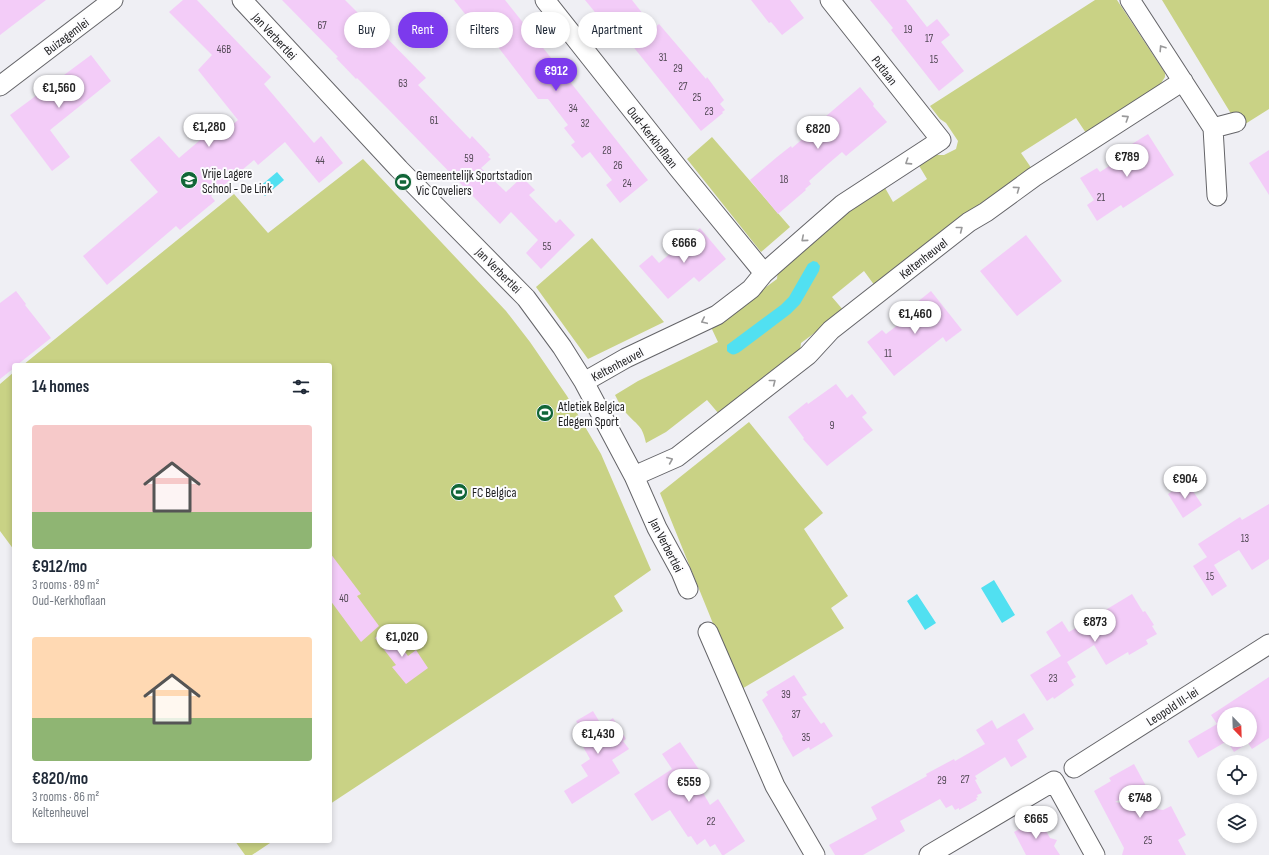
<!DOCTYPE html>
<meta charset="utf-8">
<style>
:root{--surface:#fff;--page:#f2f2f3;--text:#1f2937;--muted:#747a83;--accent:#7c3aed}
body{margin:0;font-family:"Sofia Sans Condensed",sans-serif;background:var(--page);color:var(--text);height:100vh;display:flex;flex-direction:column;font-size:15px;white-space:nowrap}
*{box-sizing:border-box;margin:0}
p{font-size:13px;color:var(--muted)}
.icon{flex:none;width:22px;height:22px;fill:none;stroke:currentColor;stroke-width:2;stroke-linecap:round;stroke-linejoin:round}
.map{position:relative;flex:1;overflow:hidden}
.drawer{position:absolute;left:12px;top:363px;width:320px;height:480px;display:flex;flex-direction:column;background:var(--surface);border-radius:4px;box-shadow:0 2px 6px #0003}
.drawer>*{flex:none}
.top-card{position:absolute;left:344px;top:12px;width:380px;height:36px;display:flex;gap:8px}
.needle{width:26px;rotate:157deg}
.tools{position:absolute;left:1217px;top:707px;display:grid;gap:8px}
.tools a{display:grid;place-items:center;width:40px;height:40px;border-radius:50%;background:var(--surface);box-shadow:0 2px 6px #0003;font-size:20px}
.price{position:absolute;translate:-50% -34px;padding:0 9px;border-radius:14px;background:#fff;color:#222;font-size:13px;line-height:26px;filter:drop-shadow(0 1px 2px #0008)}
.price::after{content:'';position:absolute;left:50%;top:24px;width:12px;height:9px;margin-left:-6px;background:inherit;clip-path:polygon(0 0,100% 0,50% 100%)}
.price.current{background:var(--accent);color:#fff}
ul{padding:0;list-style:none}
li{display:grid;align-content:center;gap:8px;height:212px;padding:0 20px}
li span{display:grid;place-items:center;height:124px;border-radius:4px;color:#555}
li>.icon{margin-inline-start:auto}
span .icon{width:72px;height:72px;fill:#fffc;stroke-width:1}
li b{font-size:17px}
h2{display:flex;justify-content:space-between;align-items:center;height:48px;padding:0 20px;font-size:17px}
.pill{padding:0 14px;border-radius:18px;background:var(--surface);box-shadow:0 2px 6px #0003;font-size:14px;line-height:36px}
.pill.current{background:var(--accent);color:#fff}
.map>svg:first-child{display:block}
</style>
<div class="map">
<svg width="1269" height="855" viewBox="0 0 1269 855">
<rect width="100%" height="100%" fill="#efeff4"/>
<path fill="#c9d285" d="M1095,0h22l48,73v4l-7,11 -72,45 -10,-15 -55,35 11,16 -157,117 -11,-15 -32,26 12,14 -43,32 -1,8 -81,63 -12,-14 -41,32 -20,11c-4,-18 -7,-16 -19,-29 -5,-5 -9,-13 -12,-19l23,-14 80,-39 -8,-17 11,-5 56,-41 1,-10 85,-70 21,-13 9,16 34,-23 -9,-15 15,-9h11l12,-6 2,-8 -12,-18 -6,-4 -10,-13z
M1162,0h107v109l-27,17 -9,-9z
M712,137l78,90 -29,25 -74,-93z
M363,159l143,152 24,31 37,54 34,58 50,116 -37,26 9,15 -293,193v-439h-307l211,-171 34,39z
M592,238l72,84 -76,37 -52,-72z
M14,372v178l-14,-19v-147z
M749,422l74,91 -19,16 44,67 -17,12 13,20 -104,62 -80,-197z
M235,841h38l-21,14h-7z"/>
<path fill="#51e0f1" d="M277,172l7,8 -19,16 -7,-8z
M813,261l4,1 3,4 -1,5 -19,33 -10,10 -49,37c-6,4 -9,5 -14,0v-6l54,-40 8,-8 19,-33z
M994,580l21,35 -13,8 -21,-35z
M917,594l19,29 -11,7 -18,-29z"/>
<path fill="#f3ccf8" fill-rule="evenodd" d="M0,0h46l-46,35z
M183,0h14l74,77 -7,7 50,59 7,-7 22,27 -24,20 -34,-41 -27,23 -4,-5 -43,36 4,5 -35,29 -4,-4 -69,59 -24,-29 75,-64 -28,-32 29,-24 20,22 27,-23 6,7 26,-22 -40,-50 14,-15 -43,-43z
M282,0h63l25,25 2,-2 54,55 -8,7 52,54 2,-3 18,19 -2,2 3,2 -10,9 25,24 16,-15 13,13 -6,5 27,28 4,-4 15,16 -34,34 -15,-16 12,-13 -27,-28 -11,12 -112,-115 -31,-31 -1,1 -20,-21 2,-1z
M454,0h51l143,180 -28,23 -14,-18 6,-5 -22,-28 -8,6 -11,-13 4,-3 -11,-14 4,-3 -20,-26h-10l-43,-56 1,-1 -18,-22 -5,4z
M585,0h47l22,28 5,-4 47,55 1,-2 17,23 -4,4 5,6 -3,2 1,1 -22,18 -78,-97 -6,5z
M751,0h39l14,18 -22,17 -11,-13 -2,1z
M870,0h36l21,27 10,-8 13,16 -9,7 23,29 -25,20 -48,-61 2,-2z
M91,55l20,26 -61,49 20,27 -18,14 -42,-56z
M860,87l14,17 -1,2 14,16 -41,34 -4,-4 -14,12 -19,17 2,3 -6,5 1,1 -28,24 -28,-34 27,-23 14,-11 1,2 27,-23 -1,-2z
M1148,134l26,41 -51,33 -2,-3 -24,16 -10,-16 7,-5 -14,-22 17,-10 3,4 35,-23 -3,-5z
M1269,150v45l-20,-32z
M700,228l26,31 -27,23 -5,-5 -26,22 -29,-33 13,-11 7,8z
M1026,235l36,46 -45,35 -37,-45z
M16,291l10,13 -1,1 26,33 -34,27h-3v3l-14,11v-76z
M931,291l31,39 -16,12 -3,-5 -49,39 -27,-34 15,-12 4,4 34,-26 -4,-5z
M836,384l11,14 5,-4 15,19 -5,4 11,13 -46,36 -24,-27 1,-1 -16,-21 19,-15 1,2z
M1187,482l15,23 -19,13 -15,-24z
M1269,504v55l-17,11 -13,-20 -25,15 13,21 -15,10 -19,-30 14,-9 -9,-13 42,-27 2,3z
M330,553l31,41 -4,2 22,30 -18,16 -31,-42z
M1132,594l11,18 2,-1 9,14 -2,1 5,8 -11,6 2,4 -19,11 -1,-3 -22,13 -12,-20 -27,17 9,15 -5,3 3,5 -20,14 -1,-2 -6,4 -17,-26 31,-19 -15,-24 16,-11 7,11z
M388,628l20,28 8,-6 12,18 -22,16 -14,-17 4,-2 -21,-27z
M794,675l13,20 -5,2 19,27 3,-2 9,14 -23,14 -1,-3 -16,10 -11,-19 1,-1 -21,-37 6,-5 -2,-3z
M1269,677v61l-17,11 -4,-6 -14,9 -7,-11 -29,17 -10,-17 29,-17 -6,-9zM1224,714h26v26h-26z
M593,711l9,15 11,-8 13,21 -3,2 6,8 -17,11 8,13 -48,31 -8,-13 24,-15 -7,-11 9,-6 -8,-14 4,-3 -6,-9 2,-2 -6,-10z
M1024,713l10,16 -17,11 10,17 -16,10 -6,-10 -30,19 2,3 -2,1 7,13 -5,2 1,2 -2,1 1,2 -18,10v-2l-4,2 -3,-5 -6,3 -6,-9 -40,22 5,10 -42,24h-28l-6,-10 48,-26 -6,-12 56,-31 -1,-2 28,-15 1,2 30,-17 -9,-14 16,-10 5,9z
M680,742l22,32 -7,5 15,26 8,-6 27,42 -21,14h-2l-7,-11 -5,3 -5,-8 -8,6 -6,-9 -3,1 -18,-27 -18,11 -18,-27 38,-25 -10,-15z
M1134,764l12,22 -31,16 48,8 8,-4 15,29 -8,5 8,15h-64l2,-7 -30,-57 17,-10 -2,-3z
M1039,818l11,20 7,2 -3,6 6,9h-34l-12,-23z"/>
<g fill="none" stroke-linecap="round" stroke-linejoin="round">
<defs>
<path id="street" d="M242,0l157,169 127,129 36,49 22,35 50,94 23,52 24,44 7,17
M545,0l133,168 86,105
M1130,0l83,128
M0,86l113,-86
M1217,196l-4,-68 23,-6
M584,382l42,-24 91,-43 34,-26 13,-16 79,-69 98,-64 -111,-140
M634,476l43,-19 131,-102 23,-25 138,-108 17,-10 48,-35 149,-96
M708,632l67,154 40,69
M1074,768l195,-124
M929,855l125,-74 41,74"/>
</defs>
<use href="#street" stroke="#646468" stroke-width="21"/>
<use href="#street" stroke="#fff" stroke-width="19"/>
</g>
<defs><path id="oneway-chevron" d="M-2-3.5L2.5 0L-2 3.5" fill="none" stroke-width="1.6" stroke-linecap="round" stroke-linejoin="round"/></defs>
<g stroke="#99999a">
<use href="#oneway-chevron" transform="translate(1162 48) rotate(-123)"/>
<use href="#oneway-chevron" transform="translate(1126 118) rotate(-33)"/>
<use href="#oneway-chevron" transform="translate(908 162) rotate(147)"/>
<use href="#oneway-chevron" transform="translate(1017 189) rotate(-36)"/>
<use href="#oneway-chevron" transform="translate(960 229) rotate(-38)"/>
<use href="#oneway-chevron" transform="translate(804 239) rotate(139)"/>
<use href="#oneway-chevron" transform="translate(704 321) rotate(155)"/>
<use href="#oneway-chevron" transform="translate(773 382) rotate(-38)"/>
<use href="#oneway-chevron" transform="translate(670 460) rotate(-23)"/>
</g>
<defs>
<symbol id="school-disc" viewBox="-11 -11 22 22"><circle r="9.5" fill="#116638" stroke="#fcfcfe"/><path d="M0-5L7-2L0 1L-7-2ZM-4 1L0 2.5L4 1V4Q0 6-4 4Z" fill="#fff"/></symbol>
<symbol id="stadium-disc" viewBox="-11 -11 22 22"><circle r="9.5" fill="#116638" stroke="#fcfcfe"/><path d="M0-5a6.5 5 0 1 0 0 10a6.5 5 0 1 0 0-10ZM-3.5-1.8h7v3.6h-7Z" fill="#fff"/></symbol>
</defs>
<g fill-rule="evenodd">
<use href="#school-disc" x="179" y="170" width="20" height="20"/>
<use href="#stadium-disc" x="393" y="172" width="20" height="20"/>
<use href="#stadium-disc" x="535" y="403" width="20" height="20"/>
<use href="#stadium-disc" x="449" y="482" width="20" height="20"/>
</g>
<g text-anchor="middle" stroke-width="4" stroke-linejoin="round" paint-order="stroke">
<g font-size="11" fill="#524955">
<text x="322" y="29">67</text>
<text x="908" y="33">19</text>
<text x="929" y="42">17</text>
<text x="224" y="53">46B</text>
<text x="663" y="61">31</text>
<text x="934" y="63">15</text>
<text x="678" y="72">29</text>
<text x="403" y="87">63</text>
<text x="683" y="90">27</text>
<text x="697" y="101">25</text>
<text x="573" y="112">34</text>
<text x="709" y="115">23</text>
<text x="434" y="124">61</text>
<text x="585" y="127">32</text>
<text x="607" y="154">28</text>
<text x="469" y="162">59</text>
<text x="320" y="164">44</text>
<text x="618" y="169">26</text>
<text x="784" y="183">18</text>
<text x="627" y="187">24</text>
<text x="1101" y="201">21</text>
<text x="547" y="250">55</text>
<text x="888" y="357">11</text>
<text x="832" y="429">9</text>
<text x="1245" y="542">13</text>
<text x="1210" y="580">15</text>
<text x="344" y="602">40</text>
<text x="1053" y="682">23</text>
<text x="786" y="698">39</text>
<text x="796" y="718">37</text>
<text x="806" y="741">35</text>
<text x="965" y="783">27</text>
<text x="942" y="784">29</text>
<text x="711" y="825">22</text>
<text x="1148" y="844">25</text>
</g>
<g font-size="13" fill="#1d1d1f" stroke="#fcfcfe">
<text transform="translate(66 36) rotate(-37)" y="5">Buizegemlei</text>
<text transform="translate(275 36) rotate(47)" y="5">Jan Verbertlei</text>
<text transform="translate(885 70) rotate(52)" y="5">Putlaan</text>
<text transform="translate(653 137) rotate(52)" y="5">Oud-Kerkhoflaan</text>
<text transform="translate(923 258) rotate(-38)" y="5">Keltenheuvel</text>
<text transform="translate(499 270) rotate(45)" y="5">Jan Verbertlei</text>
<text transform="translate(617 364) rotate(-28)" y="5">Keltenheuvel</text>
<text transform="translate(667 545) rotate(63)" y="5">Jan Verbertlei</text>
<text transform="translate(1172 706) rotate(-33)" y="5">Leopold III-lei</text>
</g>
<g font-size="13" fill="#1d1d1f" stroke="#fcfcfe" text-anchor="start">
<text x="202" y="178">Vrije Lagere<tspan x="202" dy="15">School - De Link</tspan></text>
<text x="416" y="180">Gemeentelijk Sportstadion<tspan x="416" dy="15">Vic Coveliers</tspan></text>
<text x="558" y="411">Atletiek Belgica<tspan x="558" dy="15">Edegem Sport</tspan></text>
<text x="472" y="497">FC Belgica</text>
</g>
</g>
</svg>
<div class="tools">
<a><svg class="needle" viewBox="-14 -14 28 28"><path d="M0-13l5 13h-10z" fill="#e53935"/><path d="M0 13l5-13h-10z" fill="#747a83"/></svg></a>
<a><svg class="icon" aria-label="locate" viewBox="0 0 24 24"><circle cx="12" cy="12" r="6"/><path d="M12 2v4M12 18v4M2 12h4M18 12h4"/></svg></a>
<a><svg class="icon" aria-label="layers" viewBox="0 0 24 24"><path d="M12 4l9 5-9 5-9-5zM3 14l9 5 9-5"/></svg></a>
</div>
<b class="price current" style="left:556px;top:92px">€912</b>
<b class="price" style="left:59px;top:109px">€1,560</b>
<b class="price" style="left:209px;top:148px">€1,280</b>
<b class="price" style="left:818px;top:150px">€820</b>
<b class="price" style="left:1127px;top:178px">€789</b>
<b class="price" style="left:684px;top:264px">€666</b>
<b class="price" style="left:915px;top:335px">€1,460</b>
<b class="price" style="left:1185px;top:500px">€904</b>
<b class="price" style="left:1095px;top:643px">€873</b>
<b class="price" style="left:402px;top:658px">€1,020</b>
<b class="price" style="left:598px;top:755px">€1,430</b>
<b class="price" style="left:689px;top:803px">€559</b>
<b class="price" style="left:1140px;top:819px">€748</b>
<b class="price" style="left:1036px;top:840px">€665</b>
<div class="top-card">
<a class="pill">Buy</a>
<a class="pill current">Rent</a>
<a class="pill">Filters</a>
<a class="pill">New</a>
<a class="pill">Apartment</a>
</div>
<section class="drawer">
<h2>14 homes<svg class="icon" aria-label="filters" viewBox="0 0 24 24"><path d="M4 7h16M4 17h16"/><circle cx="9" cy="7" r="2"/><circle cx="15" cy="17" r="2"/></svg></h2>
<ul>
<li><span style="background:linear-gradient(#f6c9c9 70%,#8fb573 0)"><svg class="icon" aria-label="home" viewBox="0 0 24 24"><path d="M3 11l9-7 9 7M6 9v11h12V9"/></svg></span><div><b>€912/mo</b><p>3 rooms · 89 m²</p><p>Oud-Kerkhoflaan</p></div></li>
<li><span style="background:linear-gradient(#ffd9b3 65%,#8fb573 0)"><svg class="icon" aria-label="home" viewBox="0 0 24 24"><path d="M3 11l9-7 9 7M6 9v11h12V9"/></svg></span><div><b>€820/mo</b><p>3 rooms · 86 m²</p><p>Keltenheuvel</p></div></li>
</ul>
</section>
</div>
